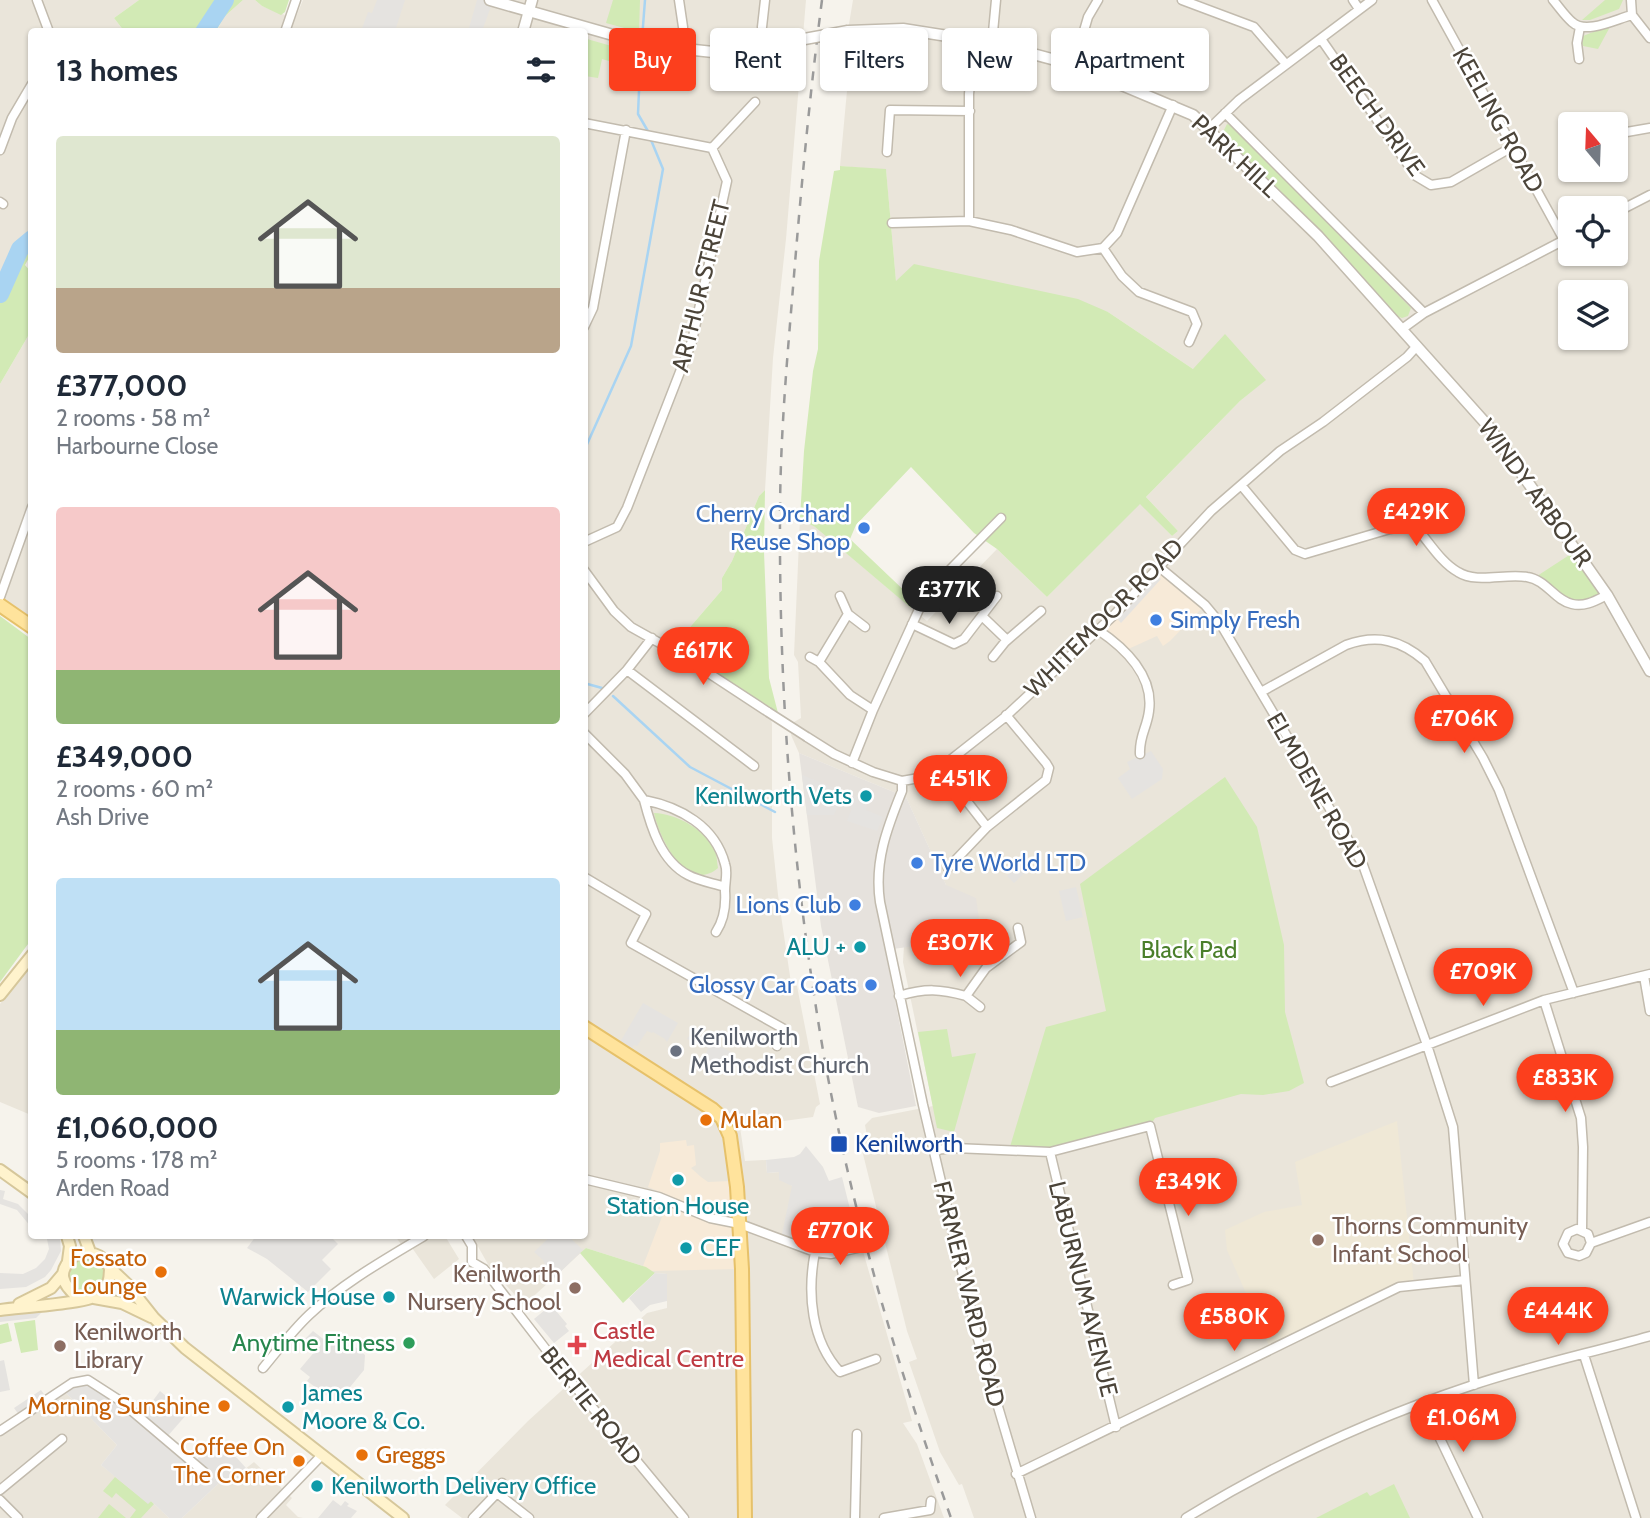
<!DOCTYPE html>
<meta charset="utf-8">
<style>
:root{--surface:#fff;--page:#f6f6f7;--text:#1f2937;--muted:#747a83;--accent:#fc3f1d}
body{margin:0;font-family:Cabin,sans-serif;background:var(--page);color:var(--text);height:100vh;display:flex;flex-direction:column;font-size:26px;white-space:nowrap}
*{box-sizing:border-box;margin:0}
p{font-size:23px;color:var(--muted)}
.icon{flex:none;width:38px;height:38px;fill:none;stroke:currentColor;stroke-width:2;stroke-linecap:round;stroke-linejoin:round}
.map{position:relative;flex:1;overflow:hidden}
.drawer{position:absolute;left:28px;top:28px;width:560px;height:1211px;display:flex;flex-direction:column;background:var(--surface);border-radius:7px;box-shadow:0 2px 5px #0004}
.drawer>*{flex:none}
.hud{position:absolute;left:609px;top:28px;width:665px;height:63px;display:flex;gap:14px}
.needle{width:46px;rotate:341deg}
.fabs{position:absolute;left:1558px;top:112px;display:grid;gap:14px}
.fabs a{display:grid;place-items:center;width:70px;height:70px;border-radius:7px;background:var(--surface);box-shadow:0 2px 5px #0004;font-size:35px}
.price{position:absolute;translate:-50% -60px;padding:0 16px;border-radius:24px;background:var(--accent);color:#fff;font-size:23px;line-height:46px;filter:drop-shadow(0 2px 4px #0008)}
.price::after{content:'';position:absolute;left:50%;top:42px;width:21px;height:16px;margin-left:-10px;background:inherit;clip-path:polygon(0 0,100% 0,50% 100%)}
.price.selected{background:#222;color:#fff}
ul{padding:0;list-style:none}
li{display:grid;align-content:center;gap:14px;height:371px;padding:0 28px}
li span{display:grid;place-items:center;height:217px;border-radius:7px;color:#555}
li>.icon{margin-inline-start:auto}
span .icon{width:126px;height:126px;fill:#fffc;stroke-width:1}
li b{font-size:30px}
h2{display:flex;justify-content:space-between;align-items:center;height:84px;padding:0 28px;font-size:30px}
.chip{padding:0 24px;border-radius:7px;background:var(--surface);box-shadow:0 2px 5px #0004;font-size:24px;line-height:63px}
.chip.selected{background:var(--accent);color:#fff}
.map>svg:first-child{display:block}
</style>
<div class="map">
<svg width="1650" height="1518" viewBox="0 0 1650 1518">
<rect width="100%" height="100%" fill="#f6f3ec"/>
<path fill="#eae5da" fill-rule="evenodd" d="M0,0h139l-25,18 10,13 -92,1 -1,199 -10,11 -21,31z
M243,0h12l7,6 33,13 8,-19h503l-20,239 -13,119 -8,132 -6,6 -27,65 -10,17v12l-31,36 -14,21 92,60 3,17v114l6,57 13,88 6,3 23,118 -4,3 -3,10 -73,10 5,34 21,-1 1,13 13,-1 12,14 20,60 15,3 19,-3 -3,-15 13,-4 56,194 -9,2 14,21 27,74h-482l-17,-13 83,-84 119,-108 20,-5v-34l-13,-1 -8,-6 -60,-19 -62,57 -35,-39 -17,-30h112v-1204h-368l8,-15z
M853,0h797v1518h-676l-12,-34 -3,1 -19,-33 -31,-90 8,-3 -10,-28 -48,-193 8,-2 -2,-11 7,-7 61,-12 -30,-144 1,-16h11l31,-61 -40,-88 -107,-44 -8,-18 3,-13 7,-4 -3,-56 -4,-7 6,-136 15,8 112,94 70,-72 50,48 93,-94 32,33 6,-5 -32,-34 94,-96 25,-21 -72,-11 -85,-57 -212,-31 -10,-111 -46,-4 12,-129 -3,-13zM1570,124h45v46h-45zM1570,208h45v46h-45zM1570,292h45v46h-45z
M31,331v286l-31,-20v-213z
M31,964l1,150 -1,1 -31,-13v-98z
M395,1236h50l14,23 -25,20 -24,-34 -6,3z
M66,1393l51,52 -16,20 48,38 2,-2 18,17h-169v-84z
M254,1462l38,36 -6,7 12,12 5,1h-121l38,-36 10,-1z"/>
<path fill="#f7ead8" d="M1158,566l47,39 -35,36 -7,5 -6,-10 -33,15 -26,-21z
M686,1140l1,6 7,-1 2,20 -5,3 10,9 7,5 22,-1 10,88 -89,2 -8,-5 27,-70 -22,-9 12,-36v-8z"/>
<path fill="#e6e2dd" d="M799,753l107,44 40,88 30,13 4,30 -65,18 -30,4 31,156 -37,7 -21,-6 -37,-181z"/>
<path fill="#efe8d6" d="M1397,1121l17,164 -15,2 -128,63 -44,-100 -2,-20 39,-18 38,-7 -7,-43z"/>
<path fill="#d2eab5" d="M139,0h104l-19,17 -8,14h-92l-10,-13z
M255,0h34l-4,12 -4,3 -19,-9z
M613,0h27l-1,32 -33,-9z
M1605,0h18l-4,9 -29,11h-8z
M1611,25l-13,24 -15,-3 -2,-4 2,-6z
M587,39l42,12 -3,15 -24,-7 -4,19 -13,-2v-28z
M1227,124l6,2 178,182 -3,8 -6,2 -5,-2 -77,-84 -98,-98z
M840,166l46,3 10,112 18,-17 164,35 30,13 85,57 32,-35 41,46 -26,21 -94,96 32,34 -6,5 -32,-32 -93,93 -50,-48 -23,-16 -63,-66 -55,58 -6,14 62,59 -1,10 -96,-81 -15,-8 4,-68 9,-80 5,-22 1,-88 15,-90 6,-1z
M31,231v23l-6,11 6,7v59l-31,53v-111l21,-31z
M765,490l-1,62 5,126 9,35 -101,-66 14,-21 31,-36v-12l10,-17 27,-65z
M1577,550l30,45 -35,10 -38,-27z
M0,616l31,23v301l-31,42z
M1225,777l32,50 27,118 1,67 19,71 -15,8 -26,4 -22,-1 -86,24 -5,8 -100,26 -41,-2 37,-123 60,-16 -26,-127z
M654,813c23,1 51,16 61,38 2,5 2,12 3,17 -32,27 -59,-31 -64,-55z
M947,1029l5,28 24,-4 -22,79 -17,-4 -19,-96z
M586,1248l60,19 9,6 -32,30 -43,-50z
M70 1275a18 18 0 1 1 36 0a18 18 0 1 1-36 0Z
M35,1320l3,30 -17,3 -7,-30z
M8,1323l4,18 -12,3v-19z
M115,1477l33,26 3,-2 3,3 -13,14h-11l6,-8 -20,-17 -4,5 -9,-7z
M1394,1484l16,34h-94l51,-26 3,4z
M109,1504l17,14h-28z"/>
<path fill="#e5e3e0" d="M377,0h28l-10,31h-34l7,-19 4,1z
M477,0h26l-10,1 -11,30 -13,-3z
M1153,572l8,7 -40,44 -7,-8z
M1151,751l12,18 -1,10 -30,20 -14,-21 12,-9 -3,-7z
M802,775l63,25 -2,3 4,2 -1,5 17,7 -6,14 -30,-10 5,-13 -13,-5 -5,12h-27z
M1027,858l6,7 -19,18 -7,-7z
M1076,887l7,30 -17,4 -7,-30z
M643,1003l35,20 -11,19 -2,-3 -12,-7 -1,1 -5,-2 -10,15 -3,-1 -4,7 -11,-8z
M692,1031l39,21 -10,18 -17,-11 4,-11 -21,-9z
M806,1146l17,21 6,14 13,-4 12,48 -11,3 4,18 -20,3 -15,-3 -30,-12 10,-48 -13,-6v-8l-12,1 -1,-13 28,-3 6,-3z
M0,1190l5,1 -2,8 15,5 13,13v10l-14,-17 -17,-6z
M44,1236h14l2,3 1,12 -10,19 -6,7 -19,10 -26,2v-16l23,1 13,-6 9,-9 4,-10 -2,-10z
M256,1236h74l8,8 -16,16 9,9 -23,23 -41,-33 -20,-11z
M551,1236h17l15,14 -32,31 -7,-7 2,-7 -3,-7 -9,-8z
M655,1273l12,1v27l-17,4 -9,7 -12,-14z
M49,1305l-13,13 -36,4v-12z
M551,1305l16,19 -2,2 4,5 -15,12 -20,-24z
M313,1331l18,14 9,-11 25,21 -1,15 -27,33 -30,-22 3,-4 -10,-8 16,-19 -12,-10z
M4,1360l6,30 -10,2v-31z
M86,1384l11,3 44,30 19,-26 27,23 -21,24 28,25 18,-22 25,17 9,10 -16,13 -10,1 -38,36h-13l-18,-17 -3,3 -47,-39 16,-20 -51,-52 10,-7z
M41,1390l5,7 -27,18 -5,-7z
M333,1500l8,6 4,-5 4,3 -2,2 10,5 -6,7h-33z"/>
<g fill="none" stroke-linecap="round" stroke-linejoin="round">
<path stroke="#a9d4f2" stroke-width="2.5" d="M642,39l3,-39
M641,45l-3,69 11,19
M584,451l47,-105 32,-177 -12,-29
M584,683l18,5
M613,696l77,71 85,45"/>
<path stroke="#a9d4f2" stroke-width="18" d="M204,32l21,-32
M0,294l20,-45 12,-10"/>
<defs>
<path id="minor" d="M37,0l12,32
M679,0l4,27
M1182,0l72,27 32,37
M1353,0l6,9
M1432,0l132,240
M1553,0c6,7 12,16 19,22 14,13 44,-3 60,-7
M1631,0l1,15 18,23
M762,27l3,-27
M285,32l11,-32
M1321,39l95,137 15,9 20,-3 61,-35
M992,43l4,-43
M1579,59l-2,-16 3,-16
M1074,65l14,-48 10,-17
M1225,113l199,200
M584,123l128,25
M1209,129l30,-29 133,-100
M1621,133l29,-5
M0,150l12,-32 20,-34
M887,152l3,-42 80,1
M0,202l3,2
M1615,213l35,-18
M969,221v-127l5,-53
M892,223l77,-2 42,9 66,22 26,-4 14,-15 56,-128
M1103,248l19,28 17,16 53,20 5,12 -8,18
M584,327l9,-19 33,-178
M1402,329l22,-16 146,-76
M1241,485l54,65 10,4 85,-25 24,-4c14,15 26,37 44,47 19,12 47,1 69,5 20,3 27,23 45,27 13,3 23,-3 35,-9
M584,542l33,-15 10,-19 65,-167 35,-160 -15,-33 43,-46
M1158,566l47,39 15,18 143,242 64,180 26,82 21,258
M584,570l30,41 17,16 50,28 87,57
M840,596l8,18 -29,48 31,33 23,15
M0,597l32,-90
M848,614l17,13
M983,617l24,23
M912,624l42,20 10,-5 33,-43
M1098,630c27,18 56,46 51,81 -2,17 -10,25 -9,43
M810,657l9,5
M993,657l12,-15 36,-31
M627,670l127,96
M1261,692l85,-47c31,-11 55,-5 79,16l58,97 16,32 75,203
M584,714l43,-44 25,-32
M584,733l41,41 19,26c36,7 71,26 81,64 3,8 0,17 0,27 1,14 -1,29 -9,41
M807,737l27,17 39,18 29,9 28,-5 75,-59 109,-102 97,-104 30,-26 39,-34 43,-29 84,-65 10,-11
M852,763l21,-53 53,-116 75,-76
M902,781v10c-15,37 -28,71 -22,111l43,203 55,234 53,179
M955,786l32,41
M644,800c7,27 17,61 44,75 11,6 25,8 37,12
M948,868l39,-41 59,-47 3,-12 -3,-5 -40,-48
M584,877l62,37 -15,29 153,86 -7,17
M1644,976l6,35
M899,996c27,-8 41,-7 67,0l20,-28 35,-26 -3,-14
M966,996l14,11
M1544,1000l37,118 2,29 -1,83
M1331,1082l213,-82 106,-26
M934,1150l21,-2 95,4 100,-26 38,154 -15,5
M1050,1152l66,275
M584,1179l75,18 51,21 30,6 75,28 16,2 31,-7
M466,1236l6,10v16l12,7 84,109 116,140
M1591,1243l-3,-9 -11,-5 -9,4 -5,11 5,9 11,3 7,-3 5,-10 59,-21
M815,1252c-8,41 -4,89 25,120l36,-13
M1584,1355l52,163
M263,1368c15,-18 29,-37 46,-53 34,-32 75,-55 115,-79
M1423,1403l55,115
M0,1431l72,-48 16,-3 31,20 85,72
M1016,1474l383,-187 66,-7
M0,1490l62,-51
M497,1493l32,25
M0,1500l18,18
M261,1518l61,-63
M473,1518l24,-25 5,-10
M855,1518l2,-84
M884,1518l46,-8 1,-9
M1186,1518c90,-55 185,-99 284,-132 59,-20 120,-33 180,-50"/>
<path id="tertiary" d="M490,0l158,45 65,7 86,-12
M848,31l55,-2 89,14 82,22 119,50 125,121 171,191 118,168 43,76
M523,32l9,-32"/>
<path id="secondary" d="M0,995l32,-40
M0,1170l32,23
M67,1236l3,10 -2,15
M84,1236l6,16
M110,1268l17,16 27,34 31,30 218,170
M94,1298l28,5 29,14
M19,1304l32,-16 11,-13
M0,1310c20,-3 90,-6 102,-17 7,-6 8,-16 8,-25 -7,-15 -21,-17 -35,-13 -19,17 -14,29 5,44"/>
<path id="primary" d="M0,605l32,22
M584,1027l128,82 10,9 8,18 7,51 5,82 3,249"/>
</defs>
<use href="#minor" stroke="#c2bbae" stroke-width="11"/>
<use href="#tertiary" stroke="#c2bbae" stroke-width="13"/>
<use href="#secondary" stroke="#d6c79b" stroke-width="14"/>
<use href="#primary" stroke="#e6c16a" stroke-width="16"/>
<use href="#minor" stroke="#fff" stroke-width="8"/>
<use href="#tertiary" stroke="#fff" stroke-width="10"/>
<use href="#secondary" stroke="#fff3cd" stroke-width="10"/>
<use href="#primary" stroke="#ffe39c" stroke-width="12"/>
<path stroke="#9a9a9a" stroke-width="2.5" stroke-dasharray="9 9" stroke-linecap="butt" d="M822,0c-13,100 -22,200 -30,300 -6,72 -12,145 -12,217 -1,180 13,361 44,539 28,157 74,312 127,462"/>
<defs>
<path id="minor-bridge" d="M768,712l39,25"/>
<path id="tertiary-bridge" d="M799,40l49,-9"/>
</defs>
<use href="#minor-bridge" stroke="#c2bbae" stroke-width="11" stroke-linecap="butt"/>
<use href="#tertiary-bridge" stroke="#c2bbae" stroke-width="13" stroke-linecap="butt"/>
<use href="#minor-bridge" stroke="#fff" stroke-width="8"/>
<use href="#tertiary-bridge" stroke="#fff" stroke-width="10"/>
</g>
<g fill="#3f7fe0" stroke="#fff" stroke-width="2.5">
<circle cx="864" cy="528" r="7"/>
<circle cx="1156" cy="620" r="7"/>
<circle cx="917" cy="863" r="7"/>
<circle cx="855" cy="905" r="7"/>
<circle cx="871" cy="985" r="7"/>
</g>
<g fill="#0f9aa8" stroke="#fff" stroke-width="2.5">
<circle cx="866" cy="796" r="7"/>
<circle cx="860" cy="947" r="7"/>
<circle cx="678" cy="1180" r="7"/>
<circle cx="686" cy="1248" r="7"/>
<circle cx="389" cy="1297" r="7"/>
<circle cx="288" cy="1407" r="7"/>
<circle cx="317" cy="1486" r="7"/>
</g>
<circle fill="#6b7280" stroke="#fff" stroke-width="2.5" cx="676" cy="1051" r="7"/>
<g fill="#e8710a" stroke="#fff" stroke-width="2.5">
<circle cx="706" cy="1120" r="7"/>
<circle cx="161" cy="1272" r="7"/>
<circle cx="224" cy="1406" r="7"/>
<circle cx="362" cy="1455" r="7"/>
<circle cx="299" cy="1461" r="7"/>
</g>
<rect fill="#1a4fb4" stroke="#fff" stroke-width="2.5" x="830" y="1135" width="18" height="18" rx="3.5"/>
<g fill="#8d6e63" stroke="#fff" stroke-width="2.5">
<circle cx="1318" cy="1240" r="7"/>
<circle cx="575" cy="1288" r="7"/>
<circle cx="60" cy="1346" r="7"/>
</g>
<circle fill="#2e9e5b" stroke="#fff" stroke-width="2.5" cx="409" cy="1343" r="7"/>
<path fill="#e0444e" stroke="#fff" stroke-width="2.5" d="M573.5 1334.5h7v7h7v7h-7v7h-7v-7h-7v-7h7z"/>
<g text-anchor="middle" stroke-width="5" stroke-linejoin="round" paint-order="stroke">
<g font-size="24" fill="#4b4439" stroke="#fff">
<text transform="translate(1377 115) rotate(54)" y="8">BEECH DRIVE</text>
<text transform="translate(1498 120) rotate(61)" y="8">KEELING ROAD</text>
<text transform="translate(1235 156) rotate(43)" y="8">PARK HILL</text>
<text transform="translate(701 286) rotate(-76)" y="8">ARTHUR STREET</text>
<text transform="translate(1535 493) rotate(54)" y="8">WINDY ARBOUR</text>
<text transform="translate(1104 618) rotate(-45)" y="8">WHITEMOOR ROAD</text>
<text transform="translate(1317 791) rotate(60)" y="8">ELMDENE ROAD</text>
<text transform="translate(1083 1289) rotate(76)" y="8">LABURNUM AVENUE</text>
<text transform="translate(969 1294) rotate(76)" y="8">FARMER WARD ROAD</text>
<text transform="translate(591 1406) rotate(51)" y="8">BERTIE ROAD</text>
</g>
<g font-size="24" fill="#366cbe" stroke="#fff" text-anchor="end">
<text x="850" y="522">Cherry Orchard<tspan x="850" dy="28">Reuse Shop</tspan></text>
<text x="1170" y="628" text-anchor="start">Simply Fresh</text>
<text x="931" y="871" text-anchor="start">Tyre World LTD</text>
<text x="841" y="913">Lions Club</text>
<text x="857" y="993">Glossy Car Coats</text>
</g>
<g font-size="24" fill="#0d838f" stroke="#fff" text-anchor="end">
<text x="852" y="804">Kenilworth Vets</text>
<text x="846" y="955">ALU +</text>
<text x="678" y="1214" text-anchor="middle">Station House</text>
<text x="700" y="1256" text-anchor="start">CEF</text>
<text x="375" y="1305">Warwick House</text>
<text x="302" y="1401" text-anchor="start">James<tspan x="302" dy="28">Moore &amp; Co.</tspan></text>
<text x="331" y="1494" text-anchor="start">Kenilworth Delivery Office</text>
</g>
<g font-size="24" fill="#4a7f2a" stroke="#fff">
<text x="1189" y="958">Black Pad</text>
</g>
<g font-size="24" fill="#5b616d" stroke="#fff" text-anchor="start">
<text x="690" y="1045">Kenilworth<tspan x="690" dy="28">Methodist Church</tspan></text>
</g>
<g font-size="24" fill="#c56008" stroke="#fff" text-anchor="end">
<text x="720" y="1128" text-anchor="start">Mulan</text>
<text x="147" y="1266">Fossato<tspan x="147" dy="28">Lounge</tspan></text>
<text x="210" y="1414">Morning Sunshine</text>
<text x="285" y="1455">Coffee On<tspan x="285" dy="28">The Corner</tspan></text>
<text x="376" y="1463" text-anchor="start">Greggs</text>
</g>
<g font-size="24" fill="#164399" stroke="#fff" text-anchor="start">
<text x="855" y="1152">Kenilworth</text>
</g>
<g font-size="24" fill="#785e54" stroke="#fff" text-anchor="start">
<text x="1332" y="1234">Thorns Community<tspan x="1332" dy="28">Infant School</tspan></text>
<text x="561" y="1282" text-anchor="end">Kenilworth<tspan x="561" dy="28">Nursery School</tspan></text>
<text x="74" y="1340">Kenilworth<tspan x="74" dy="28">Library</tspan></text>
</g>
<g font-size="24" fill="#be3a42" stroke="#fff" text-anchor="start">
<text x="593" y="1339">Castle<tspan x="593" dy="28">Medical Centre</tspan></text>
</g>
<g font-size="24" fill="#27864d" stroke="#fff" text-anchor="end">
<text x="395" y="1351">Anytime Fitness</text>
</g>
</g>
</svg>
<div class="fabs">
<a><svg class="needle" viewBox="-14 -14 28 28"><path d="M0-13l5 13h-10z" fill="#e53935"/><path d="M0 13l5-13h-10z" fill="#747a83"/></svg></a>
<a><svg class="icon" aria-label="locate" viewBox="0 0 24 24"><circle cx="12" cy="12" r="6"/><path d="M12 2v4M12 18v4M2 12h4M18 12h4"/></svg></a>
<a><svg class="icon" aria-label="layers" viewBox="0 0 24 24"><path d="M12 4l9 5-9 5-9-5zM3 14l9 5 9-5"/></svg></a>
</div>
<b class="price" style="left:1416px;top:548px">£429K</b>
<b class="price selected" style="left:949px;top:626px">£377K</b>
<b class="price" style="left:703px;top:687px">£617K</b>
<b class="price" style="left:1464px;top:755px">£706K</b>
<b class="price" style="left:960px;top:815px">£451K</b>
<b class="price" style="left:960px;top:979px">£307K</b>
<b class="price" style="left:1483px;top:1008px">£709K</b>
<b class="price" style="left:1565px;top:1114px">£833K</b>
<b class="price" style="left:1188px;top:1218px">£349K</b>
<b class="price" style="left:840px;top:1267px">£770K</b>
<b class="price" style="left:1558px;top:1347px">£444K</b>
<b class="price" style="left:1234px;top:1353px">£580K</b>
<b class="price" style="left:1463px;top:1454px">£1.06M</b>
<div class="hud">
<a class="chip selected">Buy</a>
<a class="chip">Rent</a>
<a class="chip">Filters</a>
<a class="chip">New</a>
<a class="chip">Apartment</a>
</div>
<section class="drawer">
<h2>13 homes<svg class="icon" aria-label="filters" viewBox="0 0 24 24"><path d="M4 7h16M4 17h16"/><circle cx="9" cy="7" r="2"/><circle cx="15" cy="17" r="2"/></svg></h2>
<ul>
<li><span style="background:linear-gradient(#dfe7d0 70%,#b9a48a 0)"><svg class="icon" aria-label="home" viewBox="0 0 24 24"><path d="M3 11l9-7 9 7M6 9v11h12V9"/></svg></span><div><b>£377,000</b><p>2 rooms · 58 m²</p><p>Harbourne Close</p></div></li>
<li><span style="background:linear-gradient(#f6c9c9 75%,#8fb573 0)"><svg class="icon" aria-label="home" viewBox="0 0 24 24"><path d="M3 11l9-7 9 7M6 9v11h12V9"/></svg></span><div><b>£349,000</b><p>2 rooms · 60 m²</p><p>Ash Drive</p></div></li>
<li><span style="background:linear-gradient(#bfe0f5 70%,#8fb573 0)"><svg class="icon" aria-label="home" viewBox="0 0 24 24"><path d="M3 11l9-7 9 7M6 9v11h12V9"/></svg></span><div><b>£1,060,000</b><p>5 rooms · 178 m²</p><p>Arden Road</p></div></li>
</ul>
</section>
</div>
